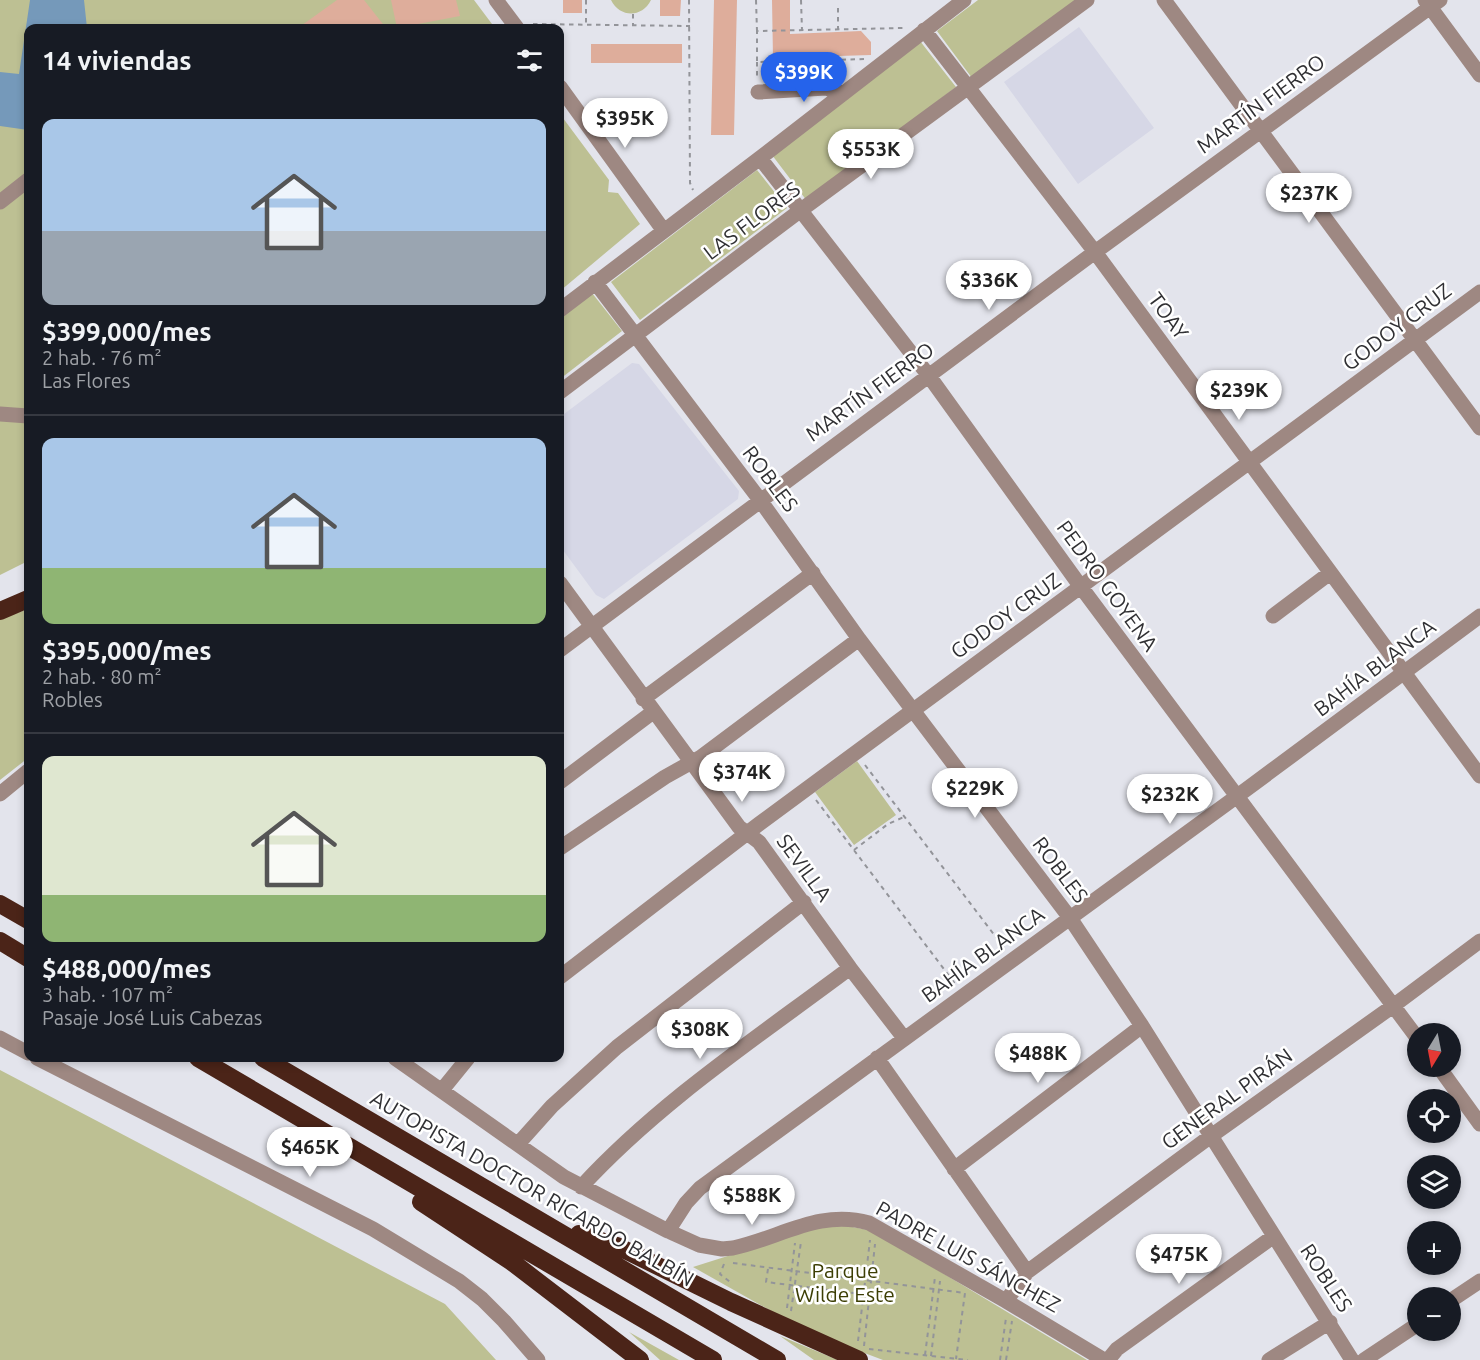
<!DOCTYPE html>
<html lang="es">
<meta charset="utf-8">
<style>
:root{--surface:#171b24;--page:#242831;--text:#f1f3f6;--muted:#9ea1a6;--line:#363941;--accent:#2563eb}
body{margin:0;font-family:Ubuntu,sans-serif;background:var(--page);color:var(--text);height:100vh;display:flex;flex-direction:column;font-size:22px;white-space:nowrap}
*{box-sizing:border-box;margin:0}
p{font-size:20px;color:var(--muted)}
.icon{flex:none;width:33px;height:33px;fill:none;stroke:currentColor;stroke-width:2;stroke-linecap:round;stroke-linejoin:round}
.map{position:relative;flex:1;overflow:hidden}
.details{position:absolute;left:24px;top:24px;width:540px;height:1038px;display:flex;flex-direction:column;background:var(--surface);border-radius:12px;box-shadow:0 3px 9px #0003}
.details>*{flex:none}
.needle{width:39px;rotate:190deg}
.fabs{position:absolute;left:1407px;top:1023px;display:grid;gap:12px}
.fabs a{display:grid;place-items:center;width:54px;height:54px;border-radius:50%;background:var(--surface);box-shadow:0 3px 9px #0003;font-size:30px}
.price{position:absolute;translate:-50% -51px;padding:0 14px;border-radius:21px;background:#fff;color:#222;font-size:20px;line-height:39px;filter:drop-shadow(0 2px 3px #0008)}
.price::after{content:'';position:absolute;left:50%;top:36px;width:18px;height:14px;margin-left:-9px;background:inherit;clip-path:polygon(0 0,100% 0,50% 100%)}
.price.active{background:var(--accent);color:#fff}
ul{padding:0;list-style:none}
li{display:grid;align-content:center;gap:12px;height:318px;padding:0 18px}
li+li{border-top:2px solid var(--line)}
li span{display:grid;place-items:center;height:186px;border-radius:12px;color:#555}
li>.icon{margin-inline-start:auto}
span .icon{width:108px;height:108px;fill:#fffc;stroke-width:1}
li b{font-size:26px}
h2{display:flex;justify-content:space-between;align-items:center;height:72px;padding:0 18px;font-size:26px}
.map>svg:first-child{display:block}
</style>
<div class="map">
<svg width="1480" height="1360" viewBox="0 0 1480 1360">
<rect width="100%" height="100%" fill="#e3e4ec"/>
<path fill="#d6d7e6" d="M1079,27l75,101 -76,56 -74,-102z
M632,363l7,1 100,127 -1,8 -134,100 -8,-4 -36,-49v-129z"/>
<path fill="#bdc093" d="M0,0h474l21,28h-467v533l-28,14z
M611,0h40c-9,18 -31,18 -40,0z
M978,0h98l-104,78 -35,-47z
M920,41l36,46 -149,114 -35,-46z
M560,114l49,66 -1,12 10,1 22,31 -80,67z
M757,170l30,38 -147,112 -29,-38z
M592,293l30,38 -62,48v-61z
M28,609v149l-28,22v-161z
M857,761l39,54 -42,30 -39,-53z
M0,1070l445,234 51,56h-496z
M832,1223l36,7 28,15 191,115h-204l-45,-17 -56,-26 -89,-50z
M629,1332l50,28h-19z
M780,1336l58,24h-24z"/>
<path fill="#7599ba" d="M30,0h54l3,28h-59v102l-28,-4v-54l19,2z"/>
<path fill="#dead9b" d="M337,0h27l22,28h-88z
M391,0h65l4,16 -63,12z
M563,0h19v13h-19z
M660,0h21l-1,16h-20z
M714,0h23l-3,135h-23z
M772,0h18v34l71,-3 10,11v13l-98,3z
M591,44h91v19h-91z"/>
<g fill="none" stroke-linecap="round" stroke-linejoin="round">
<path stroke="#939499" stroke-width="2" stroke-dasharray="4.5 4.5" stroke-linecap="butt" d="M586,0v25
M689,0l1,183 3,7
M756,0l1,31
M801,0l1,30
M838,8v21
M633,14v12
M533,24l157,2
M864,59l-107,3v-31l147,-3
M757,62v15
M865,765l140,184
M816,800l140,185
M854,850l34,-26 16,-7
M733,1263l232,30 -9,66
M724,1264l-4,10 10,8
M768,1269l-2,13 103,13
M787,1308l8,-65
M791,1311l10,-69
M858,1341l12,-101
M864,1346l11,-102
M869,1349l99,11
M925,1355l10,-78
M931,1356l9,-75
M1000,1360l6,-42
M1006,1360l6,-39"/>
<path stroke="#9e8882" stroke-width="15" d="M496,0l21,28
M1164,0l316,428
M1425,0l55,75
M924,30l171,222 385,524
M560,87l104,144
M758,92l68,-4 17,6
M760,158l169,218 152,211 337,452
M0,202l28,-22
M595,282l165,218 99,139 211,279 72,108 210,334
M560,310l200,-152 204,-158
M560,392l241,-182 286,-210
M0,414l28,2
M560,583l179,244 20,15 91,126 54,70
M1273,616l57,-43
M560,650l535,-398 345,-252
M643,699l170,-126
M560,782l93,-70
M0,794l28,-23
M560,848l105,-71 36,-20 158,-118
M560,977l199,-153 721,-532
M0,1038l28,15
M37,1058l336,171 86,52 23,18 22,22 34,39
M395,1058l169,119 104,54 31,14 23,4 11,-1c47,-10 86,-39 136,-25l137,78 98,59
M877,1058l150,214
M1438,1066l42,58
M442,1090l26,-32
M518,1144l34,-38 65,-59 187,-145
M954,1169l188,-143
M581,1187c78,-85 177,-150 269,-219
M668,1231l18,-28 14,-15 536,-391 244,-181
M1006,1301l21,-29 184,-136 182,-130 87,-65
M1450,1301l30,-20
M1108,1360l9,-11 157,-113
M1269,1360l61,-38
M1364,1360l54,-36"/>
<path stroke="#4b2418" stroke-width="18" d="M0,611l28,-12
M0,904l28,16
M0,941l28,17
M198,1058l515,302
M263,1058l514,302
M421,1202l91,60 128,98
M579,1234l38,12 114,56 128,58"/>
</g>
<g text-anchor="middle" stroke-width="5" stroke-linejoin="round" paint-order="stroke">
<g font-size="21" fill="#303033" stroke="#fff">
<text transform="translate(1261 104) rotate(-36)" y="7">MARTÍN FIERRO</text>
<text transform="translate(752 221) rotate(-37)" y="7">LAS FLORES</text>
<text transform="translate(1168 316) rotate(54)" y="7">TOAY</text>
<text transform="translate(1397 327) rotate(-37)" y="7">GODOY CRUZ</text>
<text transform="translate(870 392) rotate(-36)" y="7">MARTÍN FIERRO</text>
<text transform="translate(770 479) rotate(53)" y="7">ROBLES</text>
<text transform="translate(1107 586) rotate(54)" y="7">PEDRO GOYENA</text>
<text transform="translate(1006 616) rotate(-36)" y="7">GODOY CRUZ</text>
<text transform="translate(1375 668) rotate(-37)" y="7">BAHÍA BLANCA</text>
<text transform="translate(804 868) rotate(54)" y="7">SEVILLA</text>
<text transform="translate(1060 870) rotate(53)" y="7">ROBLES</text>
<text transform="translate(983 955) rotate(-36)" y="7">BAHÍA BLANCA</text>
<text transform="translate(1227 1099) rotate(-36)" y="7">GENERAL PIRÁN</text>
<text transform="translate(532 1189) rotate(30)" y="7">AUTOPISTA DOCTOR RICARDO BALBÍN</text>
<text transform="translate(968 1257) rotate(29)" y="7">PADRE LUIS SÁNCHEZ</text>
<text transform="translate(1326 1278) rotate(57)" y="7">ROBLES</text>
</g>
<g font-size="21" fill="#3c3e04" stroke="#fff">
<text x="845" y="1278">Parque<tspan x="845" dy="24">Wilde Este</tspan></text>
</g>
</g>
</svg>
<div class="fabs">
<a><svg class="needle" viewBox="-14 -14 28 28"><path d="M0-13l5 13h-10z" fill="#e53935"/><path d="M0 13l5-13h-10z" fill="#9ea1a6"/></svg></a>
<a><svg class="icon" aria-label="locate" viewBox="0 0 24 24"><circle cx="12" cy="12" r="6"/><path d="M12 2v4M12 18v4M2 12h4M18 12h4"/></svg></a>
<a><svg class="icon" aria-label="layers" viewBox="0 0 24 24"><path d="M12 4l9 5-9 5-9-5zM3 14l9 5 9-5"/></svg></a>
<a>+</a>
<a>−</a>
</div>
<b class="price active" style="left:804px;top:103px">$399K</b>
<b class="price" style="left:625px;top:149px">$395K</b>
<b class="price" style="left:871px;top:180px">$553K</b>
<b class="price" style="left:1309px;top:224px">$237K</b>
<b class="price" style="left:989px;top:311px">$336K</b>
<b class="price" style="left:1239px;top:421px">$239K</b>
<b class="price" style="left:742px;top:803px">$374K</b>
<b class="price" style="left:975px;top:819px">$229K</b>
<b class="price" style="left:1170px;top:825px">$232K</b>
<b class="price" style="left:700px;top:1060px">$308K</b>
<b class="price" style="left:1038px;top:1084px">$488K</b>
<b class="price" style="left:310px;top:1178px">$465K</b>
<b class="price" style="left:752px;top:1226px">$588K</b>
<b class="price" style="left:1179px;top:1285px">$475K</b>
<section class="details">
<h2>14 viviendas<svg class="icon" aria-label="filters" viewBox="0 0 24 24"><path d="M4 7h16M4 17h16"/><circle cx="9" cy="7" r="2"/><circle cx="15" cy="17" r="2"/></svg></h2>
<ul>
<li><span style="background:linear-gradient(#a9c7e8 60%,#9aa5b1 0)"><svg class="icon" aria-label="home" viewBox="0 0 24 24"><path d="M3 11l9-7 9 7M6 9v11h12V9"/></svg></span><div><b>$399,000/mes</b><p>2 hab. · 76 m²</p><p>Las Flores</p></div></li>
<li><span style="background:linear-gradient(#a9c7e8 70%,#8fb573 0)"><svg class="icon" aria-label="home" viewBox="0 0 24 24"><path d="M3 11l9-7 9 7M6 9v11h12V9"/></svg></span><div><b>$395,000/mes</b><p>2 hab. · 80 m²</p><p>Robles</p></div></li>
<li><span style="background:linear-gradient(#dfe7d0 75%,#8fb573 0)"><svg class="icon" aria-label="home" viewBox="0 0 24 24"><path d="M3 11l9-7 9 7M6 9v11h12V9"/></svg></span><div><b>$488,000/mes</b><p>3 hab. · 107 m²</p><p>Pasaje José Luis Cabezas</p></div></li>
</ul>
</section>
</div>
